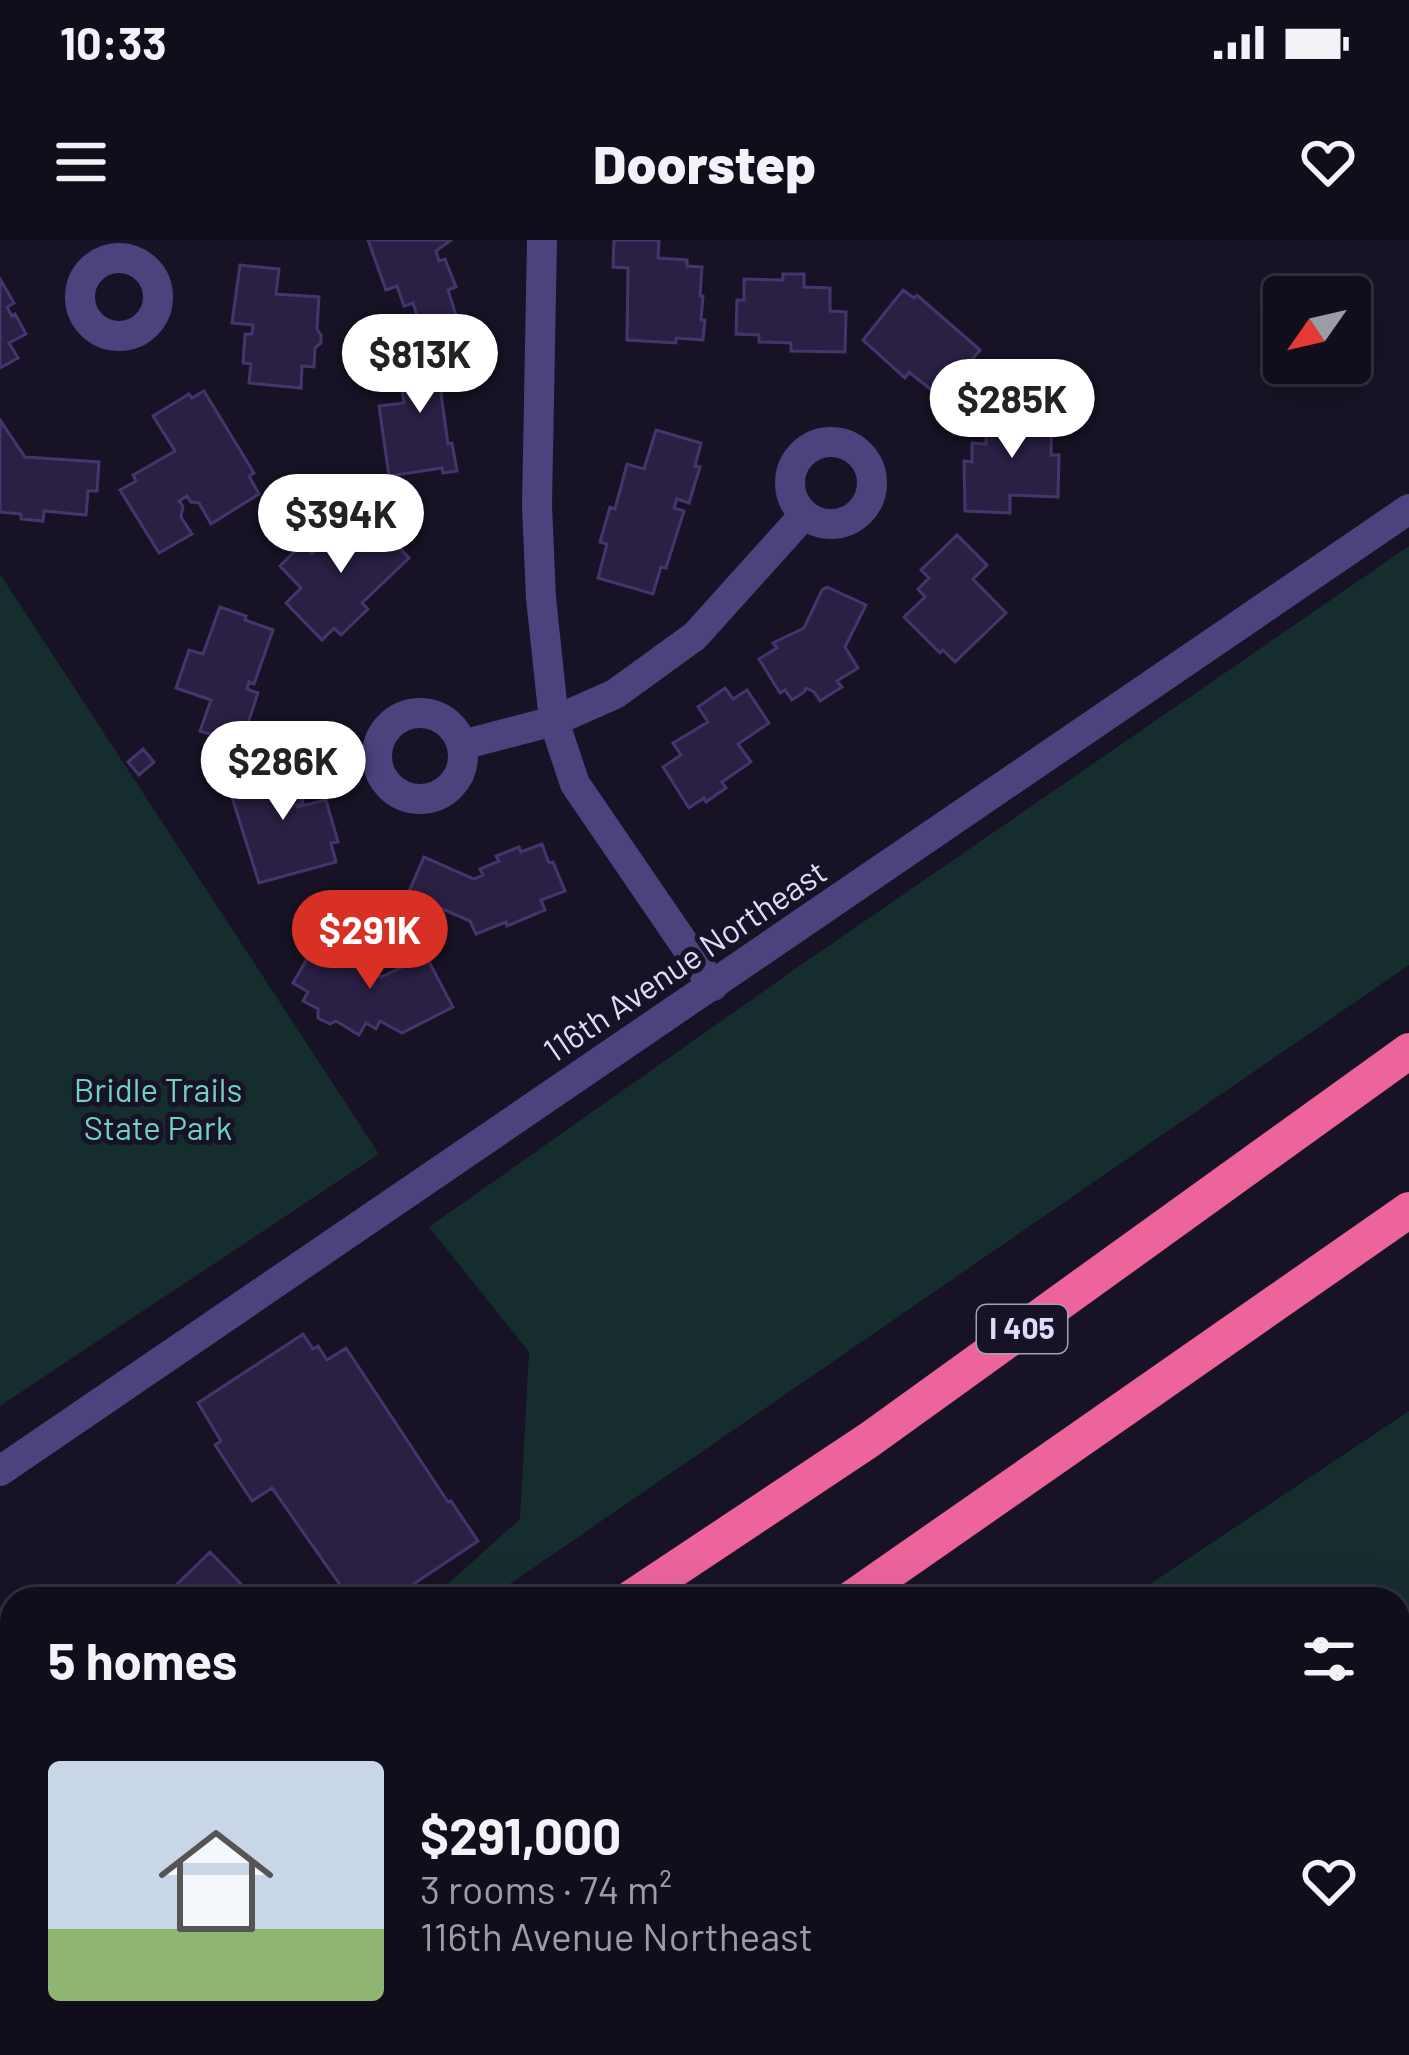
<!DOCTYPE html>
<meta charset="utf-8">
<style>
:root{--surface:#110e1c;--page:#1e1c29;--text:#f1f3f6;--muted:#9c9ca3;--line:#302e3b;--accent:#d93025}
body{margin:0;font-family:Barlow,sans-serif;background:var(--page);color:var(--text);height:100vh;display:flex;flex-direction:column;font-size:45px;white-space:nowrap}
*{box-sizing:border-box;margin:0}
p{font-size:39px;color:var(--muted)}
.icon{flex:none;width:66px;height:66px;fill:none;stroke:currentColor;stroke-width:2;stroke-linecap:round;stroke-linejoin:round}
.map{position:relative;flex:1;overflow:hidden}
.drawer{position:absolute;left:0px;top:1347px;width:1410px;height:468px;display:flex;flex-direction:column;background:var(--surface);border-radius:36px 36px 0 0;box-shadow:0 12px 48px #0002,0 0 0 3px var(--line)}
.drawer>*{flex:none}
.needle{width:78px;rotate:236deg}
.buttons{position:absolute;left:1263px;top:36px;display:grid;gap:24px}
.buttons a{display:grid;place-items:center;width:108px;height:108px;border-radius:12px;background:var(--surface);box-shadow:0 12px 48px #0002,0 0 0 3px var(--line);font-size:60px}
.price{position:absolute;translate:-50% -102px;padding:0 27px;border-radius:42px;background:#fff;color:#222;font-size:39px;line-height:78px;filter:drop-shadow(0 3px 6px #0008)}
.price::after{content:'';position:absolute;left:50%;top:72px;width:36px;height:27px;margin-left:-18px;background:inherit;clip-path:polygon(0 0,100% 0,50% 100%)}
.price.on{background:var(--accent);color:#fff}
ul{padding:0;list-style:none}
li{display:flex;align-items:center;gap:36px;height:300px;padding:0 48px}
li span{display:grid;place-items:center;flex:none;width:336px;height:240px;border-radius:12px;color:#555}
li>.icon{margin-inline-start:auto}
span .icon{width:144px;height:144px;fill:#fffc;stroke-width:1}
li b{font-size:51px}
h2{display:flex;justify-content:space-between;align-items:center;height:144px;padding:0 48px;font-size:51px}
.status{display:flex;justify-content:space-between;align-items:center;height:84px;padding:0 60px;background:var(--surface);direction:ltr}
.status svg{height:33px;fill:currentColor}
header{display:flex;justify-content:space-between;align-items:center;height:156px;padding:0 48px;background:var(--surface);font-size:54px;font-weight:800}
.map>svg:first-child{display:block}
</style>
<div class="status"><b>10:33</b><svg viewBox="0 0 49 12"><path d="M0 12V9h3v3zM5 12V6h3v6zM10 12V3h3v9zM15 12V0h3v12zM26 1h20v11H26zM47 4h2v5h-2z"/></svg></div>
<header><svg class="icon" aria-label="menu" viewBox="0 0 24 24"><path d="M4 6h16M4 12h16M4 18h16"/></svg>Doorstep<svg class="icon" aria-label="heart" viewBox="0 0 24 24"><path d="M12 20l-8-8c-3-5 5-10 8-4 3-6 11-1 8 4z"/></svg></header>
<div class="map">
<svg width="1409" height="1815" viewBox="0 0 1409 1815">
<rect width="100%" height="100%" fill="#171225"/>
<path fill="#162d2e" d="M1409,306v419l-921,634h-57l89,-80 9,-167 -100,-125 369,-260z
M0,334l379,580 -379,252z
M1409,1171v644h-403l-8,-12h400v-444h-270z
M12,1615v76l-12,8v-77z"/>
<path fill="#2a2044" stroke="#45356d" stroke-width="3" d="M368,0h83l-15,11 3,10 6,-2 11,28 -8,3 8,25 -35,13 -8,-25 -9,3 -7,-20 -11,4z
M614,0h45l-1,18 29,2v6l15,1 -2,29h3l-2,24h4l-2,20 -27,-2v5l-49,-3 1,-72 -15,-1z
M240,25l39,4 -3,25 43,3 -2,32 4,6v8l-6,5 -1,19 -12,-1 -1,22 -52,-5 2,-19 -8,-1 2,-29h7l1,-9 -21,-2z
M783,34h21v13l26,1v23l16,1 -1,40 -54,-1v-8l-32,-1v-7l-23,-1 1,-34h7v-21l39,1z
M0,39l14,24 -7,4 5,9 3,-2 11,20 -17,9 9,15 -18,10z
M903,50l11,8 3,-3 63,55 -39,48 -32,-26 -4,6 -42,-38z
M422,98l37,17 -18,39 7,50 4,-1 5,28 -14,2 -1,-5 -53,8 -10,-70 25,-3 -3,-20z
M204,151l50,82 -5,3 10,18 -48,30 -12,-21 -8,-1 -4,-6 -8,5 4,5 -2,11 11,17 -33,19 -39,-63 16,-9 -3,-6 42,-24 -22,-35 36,-22 3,4z
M996,166l56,1 -1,48h8l-1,42 -48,-2v18l-45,-2 -1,-50 8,1v-19l14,1v-14h10z
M0,180l25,37 74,5 -2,29h-9l-2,24 -42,-4 -1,10 -22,-2v-5l-21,-2z
M656,190l45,13 -6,23 5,1 -11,36 -12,-4 -3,9 10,3 -18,57 -5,-1 -8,27 -55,-16 9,-34 -7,-2 10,-35 5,2 12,-45 17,5z
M372,278l37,40 -47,45 6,6 -27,26 -7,-7 -12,12 -36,-37 15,-15 -21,-22 22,-22 10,10 35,-34 9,10z
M957,295l30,30 -14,14 33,34 -51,49 -12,-12 -3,3 -36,-36 21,-20 -7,-8 11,-11 -8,-8z
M827,347l39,18 -21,42 13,21 -21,13 5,6 -22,14 -6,-9 -8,-4 -2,4 -12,8 -7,-10 -5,3 -21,-34 18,-11 -4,-5 31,-15 18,-38z
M220,367l26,9 -1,4 28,10 -19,54 -5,-2 -2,7 11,4 -19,57 -22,-8 2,-5 -19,-6 11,-31 -35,-12 13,-38 14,4z
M725,448l8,11 14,-9 22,33 -31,21 13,18 -29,20 4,6 -20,14 -2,-4 -15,10 -26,-41 18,-12 -8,-12 35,-21 -10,-15z
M143,509l11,13 -15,13 -11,-13z
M297,517l9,31 -6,2 3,13 -7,2 1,2 29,-7 12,42 -7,1 5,19 -77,21 -28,-89 19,-5 -5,-18z
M542,604l7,19 4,-1 12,29 -24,9 4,10 -38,16 -1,-4 -30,12 -6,-13 -62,-27 16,-37 50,22 9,-4 -3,-6 19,-8 -3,-5 23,-9 2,5z
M319,698l62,39 45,-21 27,51 -51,26 -22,-12 -4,8 -10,-6 -7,12 -23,-14 -6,3 -12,-6v-9l-15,-8 5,-9 -15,-9z
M303,1094l10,15 5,-3 9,14 19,-12 102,154 3,-1 27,40 -87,58h-41l-78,-111 -20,13 -37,-56 6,-4 -23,-38z
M210,1312l35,36 -10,11h-86l13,-12 6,6z
M12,1441v56l-12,-25v-24z
M437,1803h11l9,12h-38z
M716,1803h94l-18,12h-6l-4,-6 -14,6 -6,-11 -17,11h-21z"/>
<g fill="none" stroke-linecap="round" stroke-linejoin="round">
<path stroke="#4a437e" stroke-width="30" d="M542,0l-5,266 4,92 13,123 21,63 138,202
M80 57a39 39 0 1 1 78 0a39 39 0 1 1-78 0Z
M790 243a41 41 0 1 1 82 0a41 41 0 1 1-82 0Z
M377 516a43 43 0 1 1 86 0a43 43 0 1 1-86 0Z
M462,505l92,-24 61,-27 80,-58 109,-121
M936,1815l7,-5"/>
<path stroke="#4a437e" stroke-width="30" d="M0,1231l1409,-962"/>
<path stroke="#ec649a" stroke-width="36" d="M630,1359l239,-159 540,-389
M851,1359l558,-389
M0,1787l12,-8
M194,1815l18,-12"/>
</g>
<g text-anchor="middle" stroke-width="10" stroke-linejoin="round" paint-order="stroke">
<rect fill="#171225" stroke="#a49fbb" stroke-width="3" x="977" y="1065" width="90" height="48" rx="9"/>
<g font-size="30" font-weight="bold" fill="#e1dbfb">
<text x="1022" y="1099">I 405</text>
</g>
<g font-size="33" fill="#e1dbfb" stroke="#171225">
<text transform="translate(685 721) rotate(-34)" y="12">116th Avenue Northeast</text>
</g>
<g font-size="33" fill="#6fd2c2" stroke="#171225">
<text x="158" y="862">Bridle Trails<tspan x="158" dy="38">State Park</tspan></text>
</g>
</g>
</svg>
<div class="buttons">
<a><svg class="needle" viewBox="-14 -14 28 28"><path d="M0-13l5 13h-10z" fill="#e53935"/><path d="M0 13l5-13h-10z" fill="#9c9ca3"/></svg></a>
</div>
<b class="price" style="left:420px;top:176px">$813K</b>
<b class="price" style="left:1012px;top:221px">$285K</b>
<b class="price" style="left:341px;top:336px">$394K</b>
<b class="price" style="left:283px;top:583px">$286K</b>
<b class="price on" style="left:370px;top:752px">$291K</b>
<section class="drawer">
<h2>5 homes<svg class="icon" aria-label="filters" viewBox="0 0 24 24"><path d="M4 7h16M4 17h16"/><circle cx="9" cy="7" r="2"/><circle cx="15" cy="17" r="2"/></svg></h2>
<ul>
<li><span style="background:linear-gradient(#c9d6e8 70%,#8fb573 0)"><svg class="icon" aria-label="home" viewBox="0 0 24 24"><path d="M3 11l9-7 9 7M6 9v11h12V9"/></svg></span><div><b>$291,000</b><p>3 rooms · 74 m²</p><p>116th Avenue Northeast</p></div><svg class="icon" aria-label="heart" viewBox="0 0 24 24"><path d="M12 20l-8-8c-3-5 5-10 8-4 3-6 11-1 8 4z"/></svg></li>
</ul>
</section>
</div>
